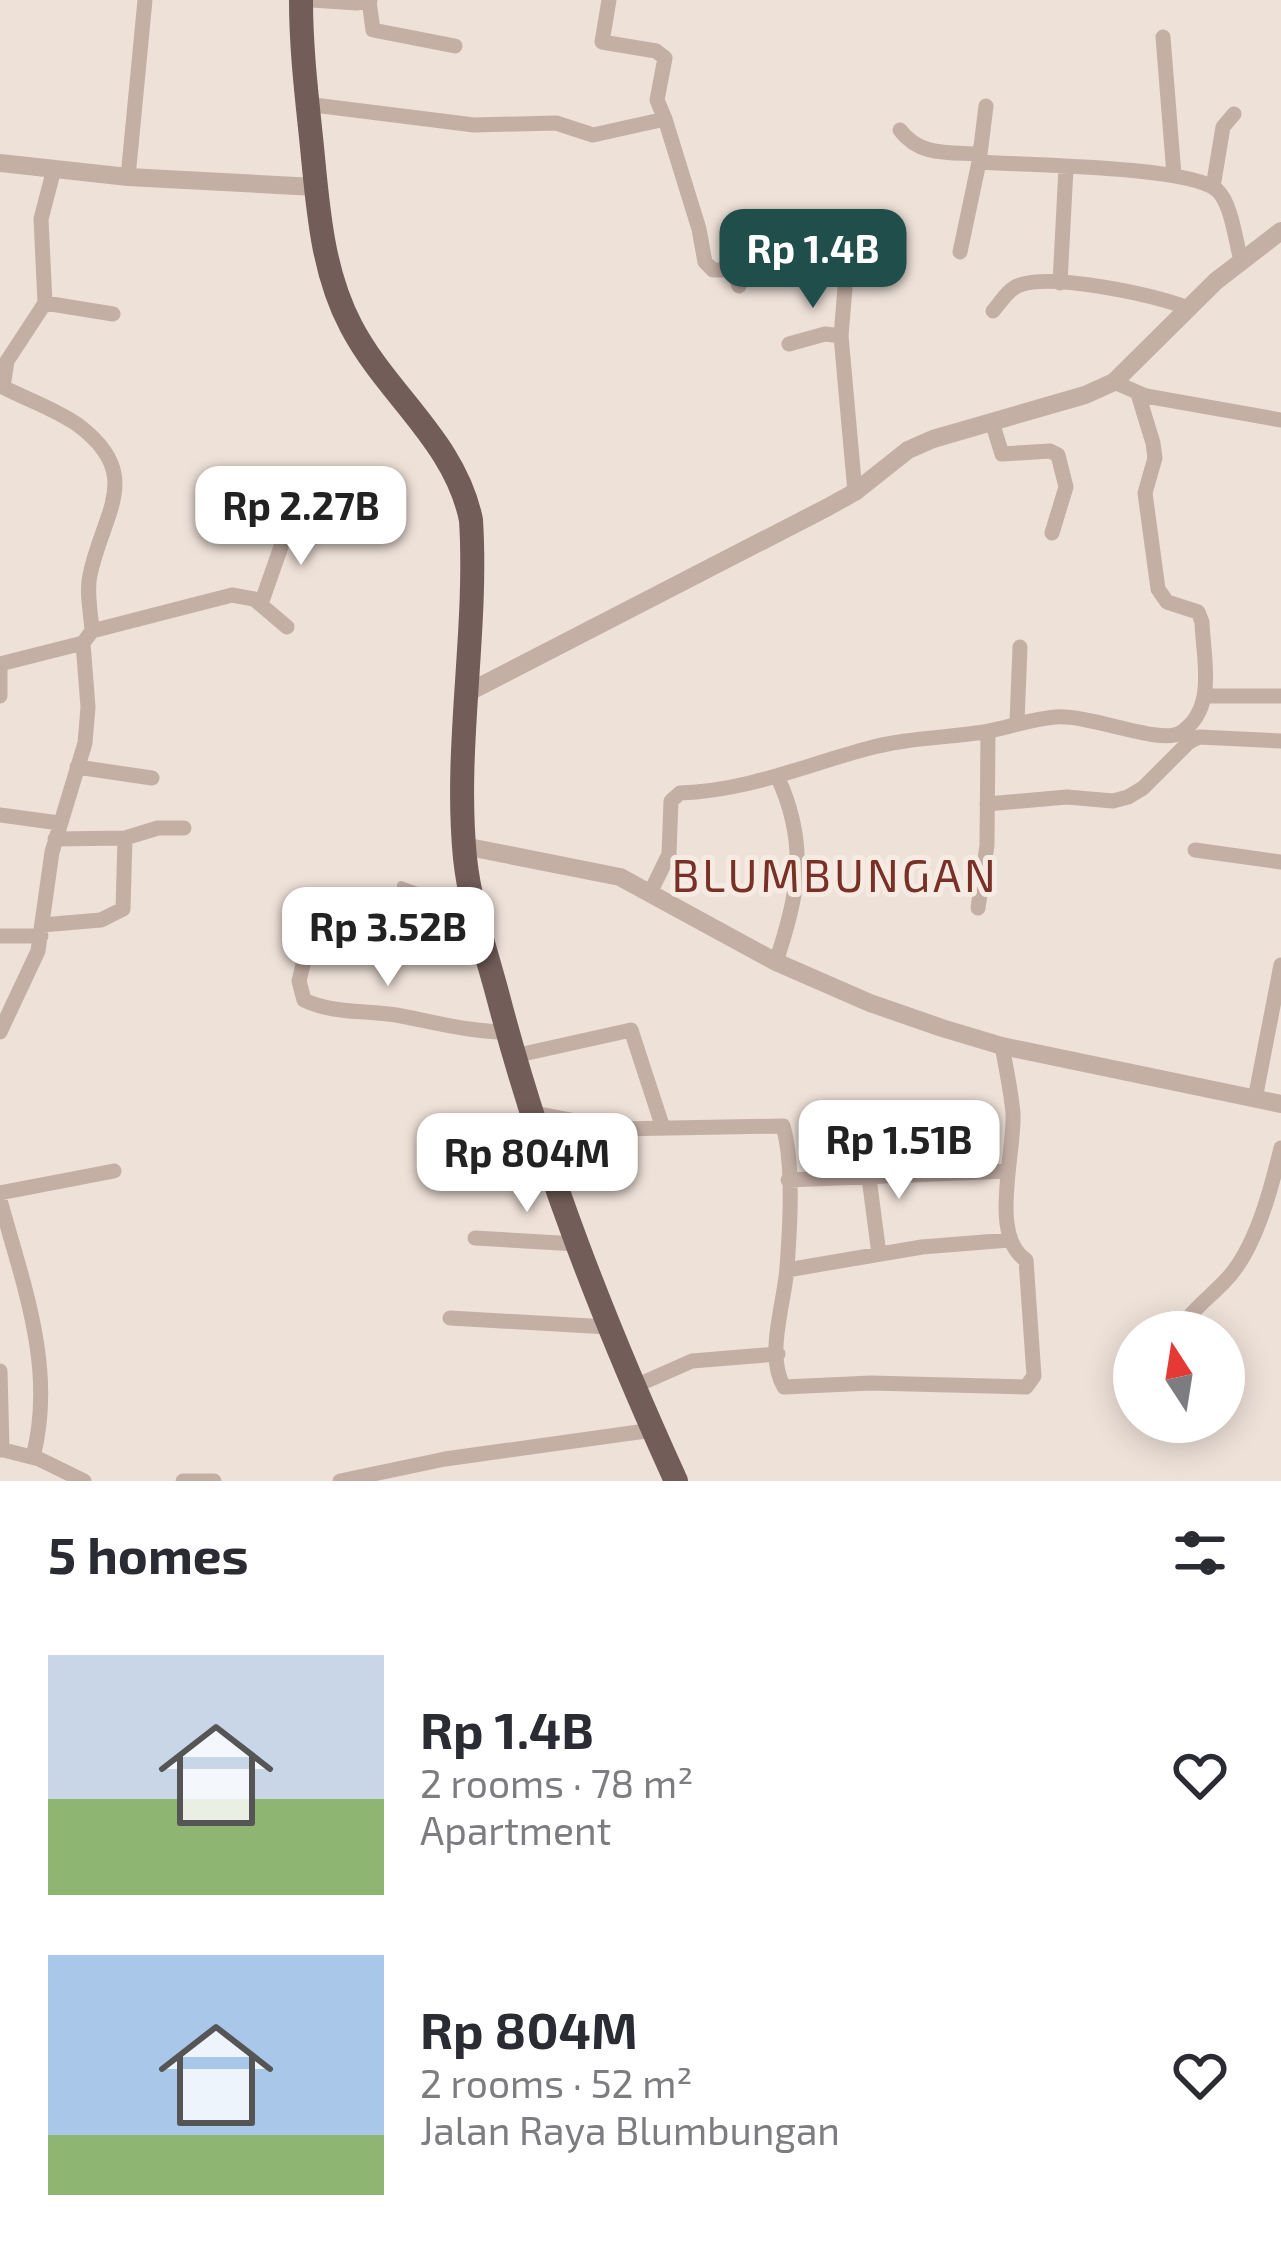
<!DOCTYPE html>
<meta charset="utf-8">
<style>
:root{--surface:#fff;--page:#f2f2f3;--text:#2b2b33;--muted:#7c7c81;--accent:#204e4b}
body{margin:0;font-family:"Exo 2",sans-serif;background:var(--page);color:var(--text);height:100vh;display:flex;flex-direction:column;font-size:45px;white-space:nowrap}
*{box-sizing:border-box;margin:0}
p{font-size:39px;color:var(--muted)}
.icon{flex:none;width:66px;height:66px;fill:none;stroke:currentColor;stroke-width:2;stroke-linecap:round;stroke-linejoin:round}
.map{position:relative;height:1481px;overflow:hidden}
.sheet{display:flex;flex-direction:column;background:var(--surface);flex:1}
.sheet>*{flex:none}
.needle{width:78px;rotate:348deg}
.controls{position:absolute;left:1113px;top:1311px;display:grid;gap:24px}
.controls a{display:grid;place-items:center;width:132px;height:132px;border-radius:50%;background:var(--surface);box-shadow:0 6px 30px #0003;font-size:60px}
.price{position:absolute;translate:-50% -102px;padding:0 27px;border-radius:24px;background:#fff;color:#222;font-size:39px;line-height:78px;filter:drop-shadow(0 3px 6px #0008)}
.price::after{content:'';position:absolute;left:50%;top:72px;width:36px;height:27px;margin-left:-18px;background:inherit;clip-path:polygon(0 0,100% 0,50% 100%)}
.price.selected{background:var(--accent);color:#fff}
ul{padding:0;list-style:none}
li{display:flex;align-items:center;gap:36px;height:300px;padding:0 48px}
li span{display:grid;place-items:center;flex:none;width:336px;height:240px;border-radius:0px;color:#555}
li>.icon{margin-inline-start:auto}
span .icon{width:144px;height:144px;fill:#fffc;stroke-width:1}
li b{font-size:51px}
h2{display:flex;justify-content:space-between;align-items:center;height:144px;padding:0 48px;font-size:51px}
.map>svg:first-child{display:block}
</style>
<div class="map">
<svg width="1281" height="1481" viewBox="0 0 1281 1481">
<rect width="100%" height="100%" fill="#eee1d8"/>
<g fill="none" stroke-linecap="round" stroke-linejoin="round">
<path stroke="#c4afa5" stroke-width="8" d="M401,885l25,9 38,-1"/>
<path stroke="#c4afa5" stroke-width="15" d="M312,0l45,3 13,-3
M609,0l-7,42 54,9 9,7 -8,42 8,19
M369,1l4,29 82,16
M1163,37l11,138
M306,104l168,21 82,-2 37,12 72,-16 34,110 6,33 8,8h20l6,16
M900,130c20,27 50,22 80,24
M979,162c44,3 210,4 238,28 15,14 18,50 24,70
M54,169l-13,50 4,84 -38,58 -4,26c25,13 52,22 75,38 67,50 25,87 12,150 -4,17 1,38 2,56
M128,177l17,-177
M1213,187l10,-60 11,-13
M960,252l19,-90 7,-56
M1060,283l6,-115
M845,288l-4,48 14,156
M45,303l68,11
M993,311c8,-9 16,-23 27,-26 34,-12 134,10 168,23
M789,344l36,-10 16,2
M1114,382l32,14 135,24
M992,422l10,32 48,-3 8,4 8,32 -14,46
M261,604l31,-89
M0,664l83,-21 9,-12 140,-36 22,4 33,28
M0,696v-32
M1206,696h75
M1017,722l3,-75
M77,767l75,11
M987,804l80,-7 46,4 15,-4 15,-9 46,-46 10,-5 82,4
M0,815l59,8
M55,839l70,-1 33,-10h26
M1195,850l86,12
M651,891l18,-37 2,-53 9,-8c66,-2 123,-27 186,-44 38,-11 79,-11 118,-17 24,-4 46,-13 71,-15 35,-3 105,28 125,16 38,-24 23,-75 22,-111l-4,-10 -31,-10 -9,-13 -13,-96 10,-35 -2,-15 -15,-49
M978,908l9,-63 1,-113
M314,918l-15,63 5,19c29,14 61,10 92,15 38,7 73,17 112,17
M42,925l59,-5 22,-11 2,-71
M0,936h41
M776,962c22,-68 33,-116 2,-184
M0,1032l38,-81 14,-99 33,-109 3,-36 -5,-64
M514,1056l117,-26 32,98
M1255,1099l26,-134
M529,1112l89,17 165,-3c11,38 7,101 4,141 -2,35 -22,88 -3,120l87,-4 155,4 8,-11 -8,-116c-37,-24 -11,-107 -13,-147 -2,-22 -7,-45 -11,-67
M869,1178l10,76
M788,1180l220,-9
M0,1193l114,-22
M0,1200c23,84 56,169 33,257
M475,1238l102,6
M787,1270l135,-23 87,-7
M450,1318l158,9
M1179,1332c11,-21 29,-33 45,-50 31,-30 47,-93 57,-134
M0,1371l2,79
M633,1387l59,-26 86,-7
M0,1449l39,10 45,22
M183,1481h31
M340,1481l105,-22 208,-29"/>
<path stroke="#c4afa5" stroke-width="18" d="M0,163l128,14 187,10
M467,693l361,-186 27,-15 53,-42 25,-11 152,-44 29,-13 102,-101 65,-50
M464,846l156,31 156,85 94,41 72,25 60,18 279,58"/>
<path stroke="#725d58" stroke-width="24" d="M301,0c0,50 6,98 11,147 6,61 10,124 39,179 36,69 104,115 120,194 7,112 -17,226 -6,338 5,48 22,96 34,142 44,167 106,325 177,481"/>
</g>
<g text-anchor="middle" stroke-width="10" stroke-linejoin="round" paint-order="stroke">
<g font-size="45" letter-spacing="3" fill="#783027" stroke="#f6ebe3">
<text x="835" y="892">BLUMBUNGAN</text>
</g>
</g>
</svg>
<div class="controls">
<a><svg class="needle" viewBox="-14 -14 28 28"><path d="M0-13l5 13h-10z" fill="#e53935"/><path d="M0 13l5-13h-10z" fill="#7c7c81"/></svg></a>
</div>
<b class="price selected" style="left:813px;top:311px">Rp 1.4B</b>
<b class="price" style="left:301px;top:568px">Rp 2.27B</b>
<b class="price" style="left:388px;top:989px">Rp 3.52B</b>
<b class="price" style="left:899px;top:1202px">Rp 1.51B</b>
<b class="price" style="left:527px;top:1215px">Rp 804M</b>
</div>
<section class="sheet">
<h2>5 homes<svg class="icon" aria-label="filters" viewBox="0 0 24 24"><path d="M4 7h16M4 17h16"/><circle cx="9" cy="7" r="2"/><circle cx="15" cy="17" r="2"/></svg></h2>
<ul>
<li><span style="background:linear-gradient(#c9d6e8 60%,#8fb573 0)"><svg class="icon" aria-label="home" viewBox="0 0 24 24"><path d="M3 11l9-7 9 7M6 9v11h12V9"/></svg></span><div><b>Rp 1.4B</b><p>2 rooms · 78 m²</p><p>Apartment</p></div><svg class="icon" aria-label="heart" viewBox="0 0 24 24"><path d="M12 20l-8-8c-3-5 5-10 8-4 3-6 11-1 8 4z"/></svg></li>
<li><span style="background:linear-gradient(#a9c7e8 75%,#8fb573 0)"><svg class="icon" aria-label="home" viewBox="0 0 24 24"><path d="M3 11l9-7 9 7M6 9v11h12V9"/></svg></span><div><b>Rp 804M</b><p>2 rooms · 52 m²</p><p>Jalan Raya Blumbungan</p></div><svg class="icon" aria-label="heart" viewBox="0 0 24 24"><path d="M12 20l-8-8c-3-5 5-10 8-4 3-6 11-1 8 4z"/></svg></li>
</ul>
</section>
